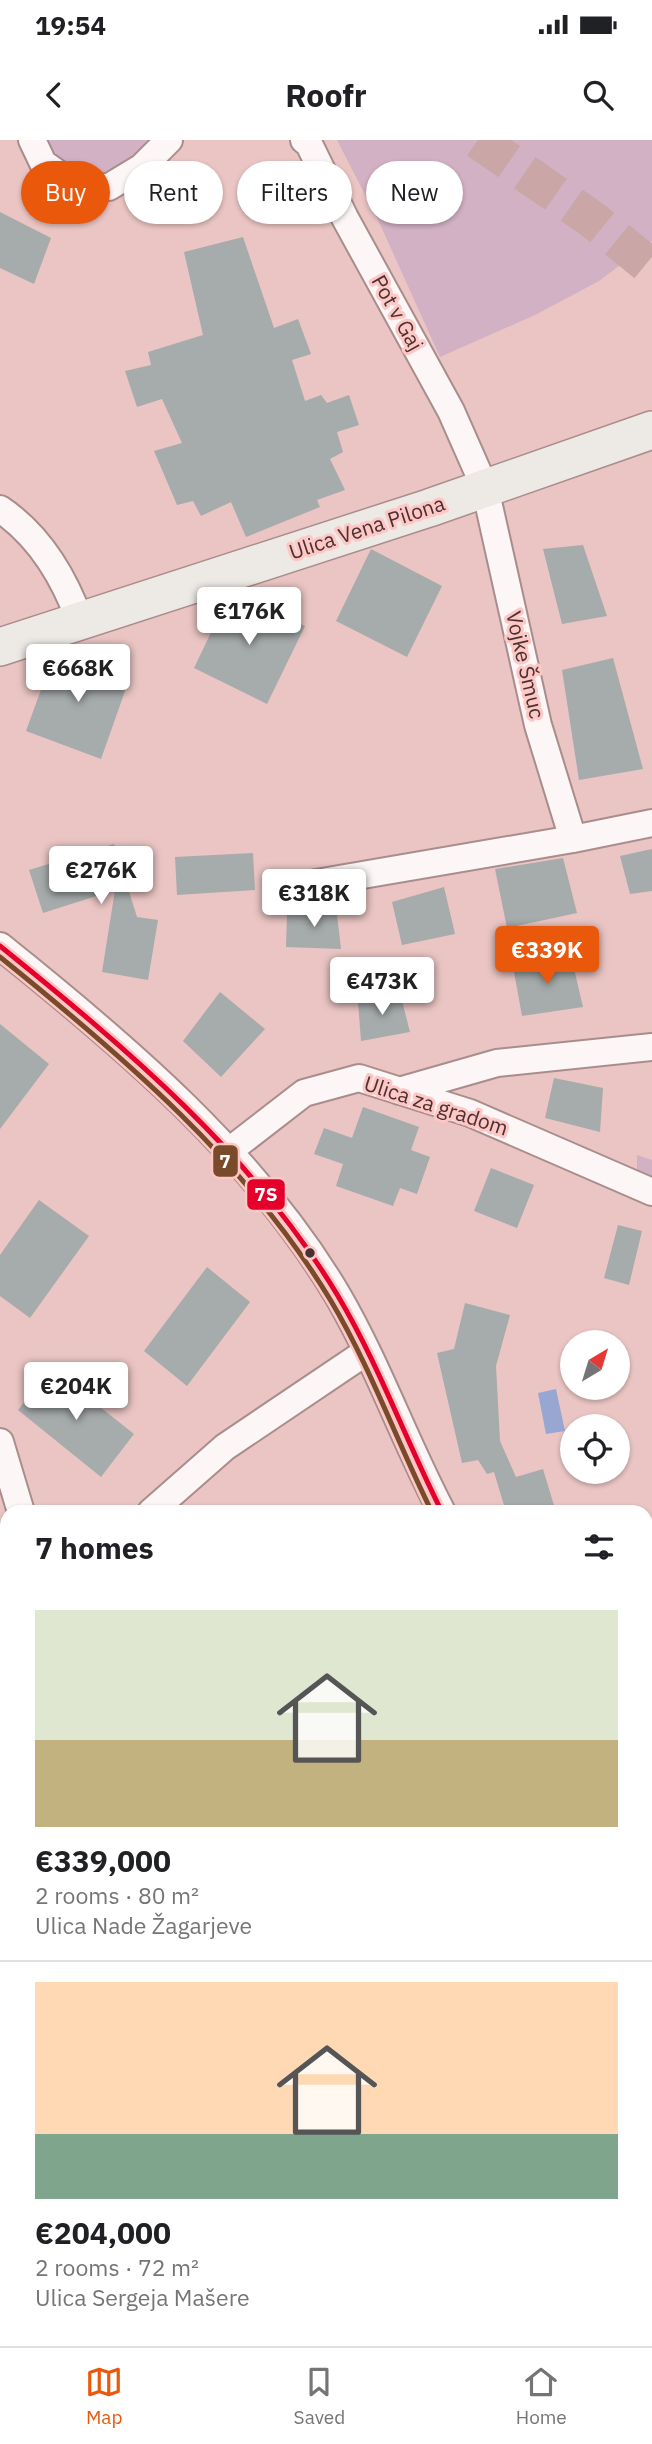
<!DOCTYPE html>
<meta charset="utf-8">
<style>
:root{--surface:#fff;--page:#f2f2f2;--text:#202124;--muted:#757577;--line:#e0e0e0;--accent:#ea580c}
body{margin:0;font-family:"IBM Plex Sans",sans-serif;background:var(--page);color:var(--text);height:100vh;display:flex;flex-direction:column;font-size:26px;white-space:nowrap}
*{box-sizing:border-box;margin:0}
p{font-size:23px;color:var(--muted)}
.icon{flex:none;width:38px;height:38px;fill:none;stroke:currentColor;stroke-width:2;stroke-linecap:round;stroke-linejoin:round}
.map{position:relative;flex:1;overflow:hidden}
.sheet{position:absolute;left:0px;top:1365px;width:653px;height:842px;display:flex;flex-direction:column;background:var(--surface);border-radius:21px 21px 0 0;box-shadow:0 2px 5px #0004}
.sheet>*{flex:none}
.top-card{position:absolute;left:21px;top:21px;width:611px;height:63px;display:flex;gap:14px}
.needle{width:46px;rotate:38deg}
.buttons{position:absolute;left:560px;top:1190px;display:grid;gap:14px}
.buttons a{display:grid;place-items:center;width:70px;height:70px;border-radius:50%;background:var(--surface);box-shadow:0 2px 5px #0004;font-size:35px}
.price{position:absolute;translate:-50% -60px;padding:0 16px;border-radius:7px;background:#fff;color:#222;font-size:23px;line-height:46px;filter:drop-shadow(0 2px 4px #0008)}
.price::after{content:'';position:absolute;left:50%;top:42px;width:21px;height:16px;margin-left:-10px;background:inherit;clip-path:polygon(0 0,100% 0,50% 100%)}
.price.active{background:var(--accent);color:#fff}
ul{padding:0;list-style:none}
li{display:grid;align-content:center;gap:14px;height:371px;padding:0 35px}
li+li{border-top:2px solid var(--line)}
li span{display:grid;place-items:center;height:217px;border-radius:0px;color:#555}
li>.icon{margin-inline-start:auto}
span .icon{width:126px;height:126px;fill:#fffc;stroke-width:1}
li b{font-size:30px}
h2{display:flex;justify-content:space-between;align-items:center;height:84px;padding:0 35px;font-size:30px}
.pill{padding:0 24px;border-radius:32px;background:var(--surface);box-shadow:0 2px 5px #0004;font-size:24px;line-height:63px}
.pill.active{background:var(--accent);color:#fff}
.status{display:flex;justify-content:space-between;align-items:center;height:49px;padding:0 35px;background:var(--surface);direction:ltr}
.status svg{height:19px;fill:currentColor}
header{display:flex;justify-content:space-between;align-items:center;height:91px;padding:0 35px;background:var(--surface);font-size:32px;font-weight:800}
.dock{display:flex;justify-content:space-around;align-items:center;height:98px;border-top:2px solid var(--line);background:var(--surface);font-size:19px;color:var(--muted)}
.dock a{display:grid;justify-items:center;gap:4px}
.dock .active{color:var(--accent)}
.map>svg:first-child{display:block}
</style>
<div class="status"><b>19:54</b><svg viewBox="0 0 49 12"><path d="M0 12V9h3v3zM5 12V6h3v6zM10 12V3h3v9zM15 12V0h3v12zM26 1h20v11H26zM47 4h2v5h-2z"/></svg></div>
<header><svg class="icon" aria-label="back" viewBox="0 0 24 24"><path d="M15 5l-7 7 7 7"/></svg>Roofr<svg class="icon" aria-label="search" viewBox="0 0 24 24"><circle cx="10" cy="10" r="6"/><path d="M15 15l6 6"/></svg></header>
<div class="map">
<svg width="652" height="2206" viewBox="0 0 652 2206">
<rect width="100%" height="100%" fill="#eac5c3"/>
<path fill="#d2b1c4" d="M43,0h113l-17,17 -34,17 -32,-4 -23,-14z
M337,0h315v101l-53,40 -64,34 -95,42 -61,-135z
M637,1015l15,5v26l-15,-6z"/>
<path fill="#98a7d2" d="M556,1249l9,42 -19,3 -8,-41z"/>
<path fill="#a6abac" d="M0,72l51,26 -17,46 -34,-16z
M243,97l31,91 24,-9 13,35 -19,6 13,41 16,-6 6,8 22,-8 10,30 -22,7 6,20 -13,7 15,31 -28,10 3,7 -74,30 -15,-35 -30,14 -8,-15 -16,4 -23,-54 28,-8 -20,-44 -25,8 -12,-36 26,-6 -3,-13 55,-17 -19,-83z
M583,405l24,71 -45,8 -19,-75z
M371,409l71,37 -35,71 -71,-36z
M236,452l69,34 -38,78 -73,-36 35,-73z
M59,510l71,27 -29,82 -75,-28 29,-80z
M613,518l30,111 -64,11 -17,-110z
M114,704l23,73 21,3 -10,60 -46,-8 13,-82 -72,23 -14,-43z
M652,709v42l-22,3 -10,-38z
M253,713l2,37 -78,5 -2,-38z
M563,718l14,55 -70,15 -12,-59z
M444,747l11,47 -53,11 -10,-43z
M336,766l5,43 -55,-2 1,-34z
M572,820l11,47 -61,9 -10,-55z
M220,852l45,37 -44,48 -38,-36z
M400,853l10,39 -49,9 -3,-39z
M0,884l49,40 -49,65z
M554,938l49,10 -3,44 -55,-14z
M363,967l56,20 -8,23 19,7 -13,37 -17,-6 -7,18 -57,-20 7,-22 -29,-10 10,-26 28,10z
M491,1028l43,17 -17,43 -43,-17z
M39,1060l50,36 -59,82 -30,-22v-41z
M618,1085l24,6 -13,54 -25,-7z
M207,1127l43,35 -63,84 -43,-35z
M465,1163l45,12 -14,51 4,75 16,36 27,-8 13,43h-50l-12,-40 -7,2 -9,-14 -16,3 -25,-110 17,-4z
M51,1228l83,66 -33,43 -83,-67z"/>
<g fill="none" stroke-linecap="round" stroke-linejoin="round">
<path stroke="#caa7a6" stroke-width="38" stroke-dasharray="38 19" stroke-linecap="butt" d="M478,0l115,80 59,48"/>
<defs>
<path id="street" d="M32,0l11,23 34,24h32l33,-20 27,-27
M304,0l5,4 36,74 106,193 34,77 53,237 35,114
M0,369c40,27 64,68 80,112
M316,743l257,-44 79,-16
M0,806c125,100 256,211 338,350 40,69 67,146 104,216
M399,951l98,-28 155,-16
M229,1011l75,-58 55,-15 111,35 182,79
M0,1302l21,70
M151,1372l74,-65 141,-95
M0,1516l7,-7
M646,1682l6,7
M0,1714l7,15
M347,2206l3,-6"/>
<path id="secondary" d="M0,507l429,-139 223,-78"/>
</defs>
<use href="#street" stroke="#a98d8c" stroke-width="30"/>
<use href="#secondary" stroke="#a98d8c" stroke-width="40"/>
<use href="#street" stroke="#fcf6f6" stroke-width="26"/>
<use href="#secondary" stroke="#edeae6" stroke-width="37"/>
<defs>
<path id="bus-1" d="M0,806c126,102 254,209 338,350 41,69 68,145 104,216"/>
<path id="bus-2" d="M0,817c124,100 248,206 331,344 40,67 66,141 101,211"/>
</defs>
<use href="#bus-1" stroke="#fdc7c5" stroke-width="10"/>
<use href="#bus-2" stroke="#fdc7c5" stroke-width="10"/>
<use href="#bus-1" stroke="#e4002b" stroke-width="5"/>
<use href="#bus-2" stroke="#7a4b2a" stroke-width="5"/>
</g>
<circle fill="#4b3030" stroke="#fdc7c5" stroke-width="2.5" cx="310" cy="1113" r="6"/>
<g text-anchor="middle" stroke-width="6" stroke-linejoin="round" paint-order="stroke">
<g font-size="21" fill="#4b3030" stroke="#fdc7c5">
<text transform="translate(397 173) rotate(61)" y="7">Pot v Gaj</text>
<text transform="translate(367 388) rotate(-18)" y="7">Ulica Vena Pilona</text>
<text transform="translate(525 525) rotate(77)" y="7">Vojke Šmuc</text>
<text transform="translate(436 966) rotate(18)" y="7">Ulica za gradom</text>
</g>
</g>
<g stroke="#fdc7c5" stroke-width="2.5">
<rect x="212" y="1004" width="27" height="34" rx="7" fill="#7a4b2a"/>
<rect x="246" y="1038" width="40" height="33" rx="7" fill="#e4002b"/>
</g>
<g font-size="19" text-anchor="middle" font-weight="bold" fill="#fff">
<text x="225" y="1028">7</text>
<text x="266" y="1061">7S</text>
</g>
</svg>
<div class="buttons">
<a><svg class="needle" viewBox="-14 -14 28 28"><path d="M0-13l5 13h-10z" fill="#e53935"/><path d="M0 13l5-13h-10z" fill="#757577"/></svg></a>
<a><svg class="icon" aria-label="locate" viewBox="0 0 24 24"><circle cx="12" cy="12" r="6"/><path d="M12 2v4M12 18v4M2 12h4M18 12h4"/></svg></a>
</div>
<b class="price" style="left:249px;top:507px">€176K</b>
<b class="price" style="left:78px;top:564px">€668K</b>
<b class="price" style="left:101px;top:766px">€276K</b>
<b class="price" style="left:314px;top:789px">€318K</b>
<b class="price active" style="left:547px;top:846px">€339K</b>
<b class="price" style="left:382px;top:877px">€473K</b>
<b class="price" style="left:76px;top:1282px">€204K</b>
<div class="top-card">
<a class="pill active">Buy</a>
<a class="pill">Rent</a>
<a class="pill">Filters</a>
<a class="pill">New</a>
</div>
<section class="sheet">
<h2>7 homes<svg class="icon" aria-label="filters" viewBox="0 0 24 24"><path d="M4 7h16M4 17h16"/><circle cx="9" cy="7" r="2"/><circle cx="15" cy="17" r="2"/></svg></h2>
<ul>
<li><span style="background:linear-gradient(#dfe7d0 60%,#c2b280 0)"><svg class="icon" aria-label="home" viewBox="0 0 24 24"><path d="M3 11l9-7 9 7M6 9v11h12V9"/></svg></span><div><b>€339,000</b><p>2 rooms · 80 m²</p><p>Ulica Nade Žagarjeve</p></div></li>
<li><span style="background:linear-gradient(#ffd9b3 70%,#7fa58c 0)"><svg class="icon" aria-label="home" viewBox="0 0 24 24"><path d="M3 11l9-7 9 7M6 9v11h12V9"/></svg></span><div><b>€204,000</b><p>2 rooms · 72 m²</p><p>Ulica Sergeja Mašere</p></div></li>
</ul>
</section>
</div>
<nav class="dock">
<a class="active"><svg class="icon" aria-label="map" viewBox="0 0 24 24"><path d="M3 6l6-2 6 2 6-2v14l-6 2-6-2-6 2zM9 4v14M15 6v14"/></svg>Map</a>
<a><svg class="icon" aria-label="saved" viewBox="0 0 24 24"><path d="M7 4h10v16l-5-4-5 4z"/></svg>Saved</a>
<a><svg class="icon" aria-label="home" viewBox="0 0 24 24"><path d="M3 11l9-7 9 7M6 9v11h12V9"/></svg>Home</a>
</nav>
